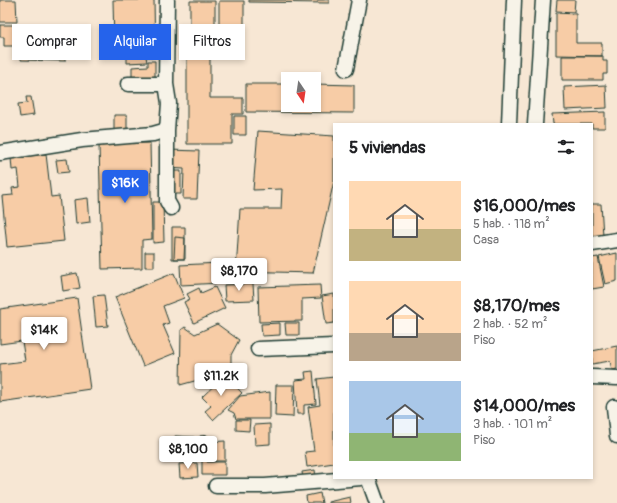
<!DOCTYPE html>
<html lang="es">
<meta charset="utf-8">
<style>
:root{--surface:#fff;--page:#f2f2f2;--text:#202124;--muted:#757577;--accent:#2563eb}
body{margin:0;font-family:Pangolin,sans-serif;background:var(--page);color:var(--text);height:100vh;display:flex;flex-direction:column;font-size:15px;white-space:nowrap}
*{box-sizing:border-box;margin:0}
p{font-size:13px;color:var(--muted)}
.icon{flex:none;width:22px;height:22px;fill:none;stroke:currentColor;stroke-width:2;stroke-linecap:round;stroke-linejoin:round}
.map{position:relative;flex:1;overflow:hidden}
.details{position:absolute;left:333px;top:123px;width:260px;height:356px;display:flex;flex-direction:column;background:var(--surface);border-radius:0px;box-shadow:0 2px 6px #0003}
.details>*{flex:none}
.guide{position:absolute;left:12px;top:24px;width:261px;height:36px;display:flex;gap:8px}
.needle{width:26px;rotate:167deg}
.controls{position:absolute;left:281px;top:72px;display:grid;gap:8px}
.controls a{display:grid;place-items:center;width:40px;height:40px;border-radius:0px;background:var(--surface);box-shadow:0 2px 6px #0003;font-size:20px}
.price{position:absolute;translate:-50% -34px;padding:0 9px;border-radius:4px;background:#fff;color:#222;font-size:13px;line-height:26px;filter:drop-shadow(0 1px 2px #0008)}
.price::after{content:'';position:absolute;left:50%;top:24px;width:12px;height:9px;margin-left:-6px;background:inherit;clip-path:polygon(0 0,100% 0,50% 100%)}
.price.active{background:var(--accent);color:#fff}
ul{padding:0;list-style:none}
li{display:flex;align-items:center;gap:12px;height:100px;padding:0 16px}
li span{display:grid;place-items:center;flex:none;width:112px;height:80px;border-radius:0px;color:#555}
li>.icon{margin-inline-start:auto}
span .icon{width:48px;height:48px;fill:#fffc;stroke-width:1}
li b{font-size:17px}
h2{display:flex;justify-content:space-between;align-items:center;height:48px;padding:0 16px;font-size:17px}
.tag{padding:0 14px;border-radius:0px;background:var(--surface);box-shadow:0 2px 6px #0003;font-size:14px;line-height:36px}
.tag.active{background:var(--accent);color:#fff}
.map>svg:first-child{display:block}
</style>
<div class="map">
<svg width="617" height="503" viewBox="0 0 617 503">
<rect width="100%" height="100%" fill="#f7e7d4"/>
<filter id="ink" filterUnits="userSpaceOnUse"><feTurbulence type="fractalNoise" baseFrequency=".025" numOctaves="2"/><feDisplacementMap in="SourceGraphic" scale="8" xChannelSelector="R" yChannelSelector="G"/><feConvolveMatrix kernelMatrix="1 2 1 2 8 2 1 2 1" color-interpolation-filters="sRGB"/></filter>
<g filter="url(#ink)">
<path fill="#f7cca6" stroke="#1f3d34" d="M0,0h16l1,22h-17z
M113,0h41l1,57h-9l1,5 -20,1v-20l-13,1z
M249,0h80v3l-80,-1z
M557,0h18l-1,12 -18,-1z
M190,1h25v34h-25z
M219,1h25v35h-25z
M556,13l20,1v29h26v13l-46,-1z
M0,25h16v3h4v18h-16v-9h-4z
M21,28h45l-1,33 -44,-1z
M187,39h42v12h-19v47h33v16h-11v30h-45z
M562,56h41v5h4v13h-4v6h-41z
M148,61h7v18h-23v-12l16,-1z
M246,84h42v21h26v-21l40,1v28l-108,-1z
M606,85l1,23 -42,2 -1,-23z
M26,97h5l3,18 -14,2 -2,-13 9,-1z
M605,112v16h-13v-4h-39l-1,-10z
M114,115h13v16h-13z
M234,116h12v19h-12z
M258,131l76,5v45l-21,92 -77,-2 4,-62h41l1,-20 -29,1z
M150,143l2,96 -10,1v28l-40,1 -3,-125z
M169,150l30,1 -2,48h-14l1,-30 -16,-1z
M46,154l5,43 8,-1 5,45 -57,6 -5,-51 11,-1 -1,-7 8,-1 -2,-18 -6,1 -1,-12z
M67,159l2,13 -11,1 -2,-13z
M168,171h13v23h-13z
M88,198l2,24 -14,2 -2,-24z
M153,202h10l1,40 -11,1z
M592,204h9l2,32h-11z
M172,227h13v32h-13z
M175,237l10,1 -1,21h-10z
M145,252h9v15h-9z
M617,253v28l-12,3 -6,-27z
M598,257l6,30 -12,2v-31z
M220,263l1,20 -40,2 -1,-20z
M77,273l3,15 -17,3 -2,-15z
M174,273l10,25 -21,8 6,17 -6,2 12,28 -32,13 -28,-69z
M253,284l1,16 -29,1 -1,-16z
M320,285l1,13 -19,1v22l-43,1 -1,-35z
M215,287l10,21 -31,15 -10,-21 6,-3 -3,-5 12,-6 2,5z
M334,294v29l-8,1 -4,-28z
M104,295l4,31 -12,1 -3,-31z
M77,298l13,91 -90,13v-38l25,-3 -3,-20 -22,3v-35z
M280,323v12l-18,1 -1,-12z
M285,323h14v12h-13z
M217,324l22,16 -8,15v16l-51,14 1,-55 4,-3 10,7z
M617,346v23l-5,1 -2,-9 -18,3v-13z
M313,371l3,33 -12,1v9h-7l-2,-34 11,-1 -1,-7z
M225,375l17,18 -29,27 -8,-9 6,-5 -9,-9z
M334,377v86l-27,4 -2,-15 9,-1 -6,-44 12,-2 -3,-26z
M276,385h18l-1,32 -18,-1z
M270,392v27h-34l-2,-6 -6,-3 12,-14z
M236,420h14l-1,11 -13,-1z
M270,424v20l-15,1 -1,-20z
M207,435l1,13 -7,1 -1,-13z
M175,436l19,1 -2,24 -19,-1z
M225,441v20h-16l-1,-19z
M202,451h5v11h18v13h-23z
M197,463l1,14 -18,1 -1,-14z
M315,470l1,8 -13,1 -1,-7z
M320,493l2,10h-15l-1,-7z
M350,497l1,6h-23v-1z"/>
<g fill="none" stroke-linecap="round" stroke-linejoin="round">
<defs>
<path id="minor" d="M346,69l13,-69
M128,84h38
M509,124l5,-124
M535,124l8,-124
M167,130v71l4,7
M0,153l82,-13 71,-6 14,-4 2,-27 -3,-19 1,-84
M592,244l25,-4
M258,349l76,-3
M592,377l25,1
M614,407l3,29
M368,478l9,25
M216,486h49l96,-8"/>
</defs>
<use href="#minor" stroke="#1f3d34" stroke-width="17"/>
<use href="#minor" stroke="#f7f3e8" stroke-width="14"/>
</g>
</g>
</svg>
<div class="controls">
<a><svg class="needle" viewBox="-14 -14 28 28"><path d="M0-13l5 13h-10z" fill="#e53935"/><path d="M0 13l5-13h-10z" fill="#757577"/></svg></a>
</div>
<b class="price active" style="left:125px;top:204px">$16K</b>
<b class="price" style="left:239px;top:292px">$8,170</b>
<b class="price" style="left:44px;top:351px">$14K</b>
<b class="price" style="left:221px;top:397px">$11.2K</b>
<b class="price" style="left:188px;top:470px">$8,100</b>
<div class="guide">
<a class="tag">Comprar</a>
<a class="tag active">Alquilar</a>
<a class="tag">Filtros</a>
</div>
<section class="details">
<h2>5 viviendas<svg class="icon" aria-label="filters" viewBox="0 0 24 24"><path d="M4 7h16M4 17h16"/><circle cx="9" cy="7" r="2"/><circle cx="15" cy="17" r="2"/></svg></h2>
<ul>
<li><span style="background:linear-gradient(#ffd9b3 60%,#c2b280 0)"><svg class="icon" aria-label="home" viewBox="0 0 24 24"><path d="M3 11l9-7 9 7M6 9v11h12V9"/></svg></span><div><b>$16,000/mes</b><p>5 hab. · 118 m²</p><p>Casa</p></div></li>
<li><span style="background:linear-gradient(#ffd9b3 65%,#b9a48a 0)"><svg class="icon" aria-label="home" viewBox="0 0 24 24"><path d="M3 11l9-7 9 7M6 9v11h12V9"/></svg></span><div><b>$8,170/mes</b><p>2 hab. · 52 m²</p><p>Piso</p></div></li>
<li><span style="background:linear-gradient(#a9c7e8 65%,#8fb573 0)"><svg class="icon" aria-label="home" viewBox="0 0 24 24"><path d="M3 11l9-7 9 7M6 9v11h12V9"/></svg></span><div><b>$14,000/mes</b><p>3 hab. · 101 m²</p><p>Piso</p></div></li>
</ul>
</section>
</div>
